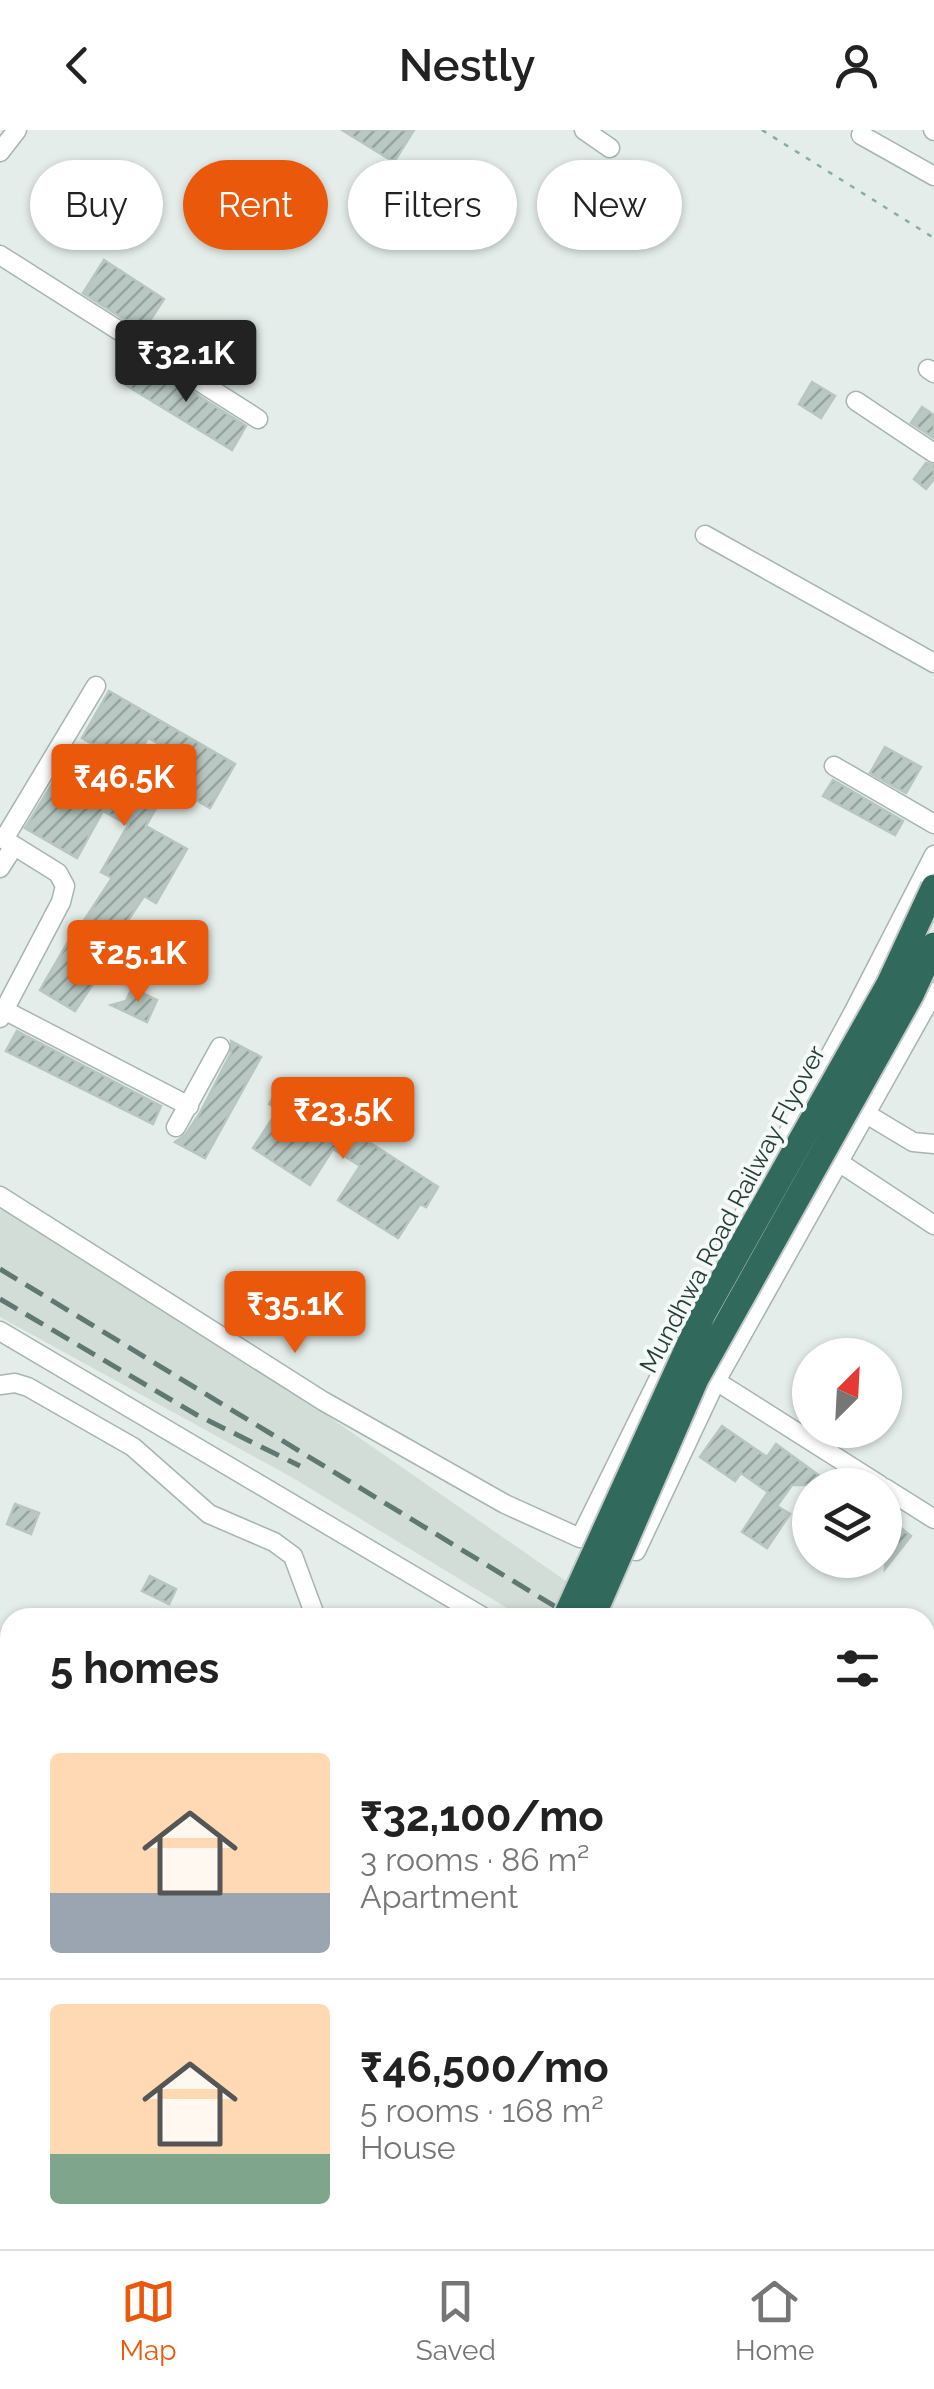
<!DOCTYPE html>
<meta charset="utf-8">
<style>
:root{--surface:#fff;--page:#f2f2f2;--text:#222;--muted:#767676;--line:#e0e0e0;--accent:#ea580c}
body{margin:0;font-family:Raleway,sans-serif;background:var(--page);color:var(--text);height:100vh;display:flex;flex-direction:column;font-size:38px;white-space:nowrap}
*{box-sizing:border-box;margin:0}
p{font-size:32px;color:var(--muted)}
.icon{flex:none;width:55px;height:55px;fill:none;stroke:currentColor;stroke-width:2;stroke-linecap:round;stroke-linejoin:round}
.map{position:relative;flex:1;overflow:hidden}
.details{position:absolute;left:0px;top:1478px;width:935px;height:642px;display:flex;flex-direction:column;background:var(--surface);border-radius:30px 30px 0 0;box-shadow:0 2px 8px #0004}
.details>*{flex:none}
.banner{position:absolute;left:30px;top:30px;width:875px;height:90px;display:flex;gap:20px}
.needle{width:65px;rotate:24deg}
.buttons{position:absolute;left:792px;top:1208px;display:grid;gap:20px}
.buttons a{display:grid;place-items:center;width:110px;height:110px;border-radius:50%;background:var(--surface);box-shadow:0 2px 8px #0004;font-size:50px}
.price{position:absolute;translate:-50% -85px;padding:0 22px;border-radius:10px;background:var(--accent);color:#fff;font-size:32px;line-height:65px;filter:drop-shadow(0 2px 5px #0008)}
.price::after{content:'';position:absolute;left:50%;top:60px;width:30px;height:22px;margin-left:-15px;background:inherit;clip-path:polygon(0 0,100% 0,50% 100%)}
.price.current{background:#222;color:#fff}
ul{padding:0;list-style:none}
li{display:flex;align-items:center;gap:30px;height:250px;padding:0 50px}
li+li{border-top:2px solid var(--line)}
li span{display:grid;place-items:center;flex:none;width:280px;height:200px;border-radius:10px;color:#555}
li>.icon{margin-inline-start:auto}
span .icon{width:120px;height:120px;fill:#fffc;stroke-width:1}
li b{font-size:42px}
h2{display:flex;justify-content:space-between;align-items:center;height:120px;padding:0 50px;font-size:42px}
.tag{padding:0 35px;border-radius:45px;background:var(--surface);box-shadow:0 2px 8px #0004;font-size:35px;line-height:90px}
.tag.current{background:var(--accent);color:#fff}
header{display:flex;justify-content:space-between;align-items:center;height:130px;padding:0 50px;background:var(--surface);font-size:45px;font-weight:600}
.tabs{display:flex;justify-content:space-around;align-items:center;height:140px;border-top:2px solid var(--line);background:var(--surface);font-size:28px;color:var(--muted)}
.tabs a{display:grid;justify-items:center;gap:5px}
.tabs .current{color:var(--accent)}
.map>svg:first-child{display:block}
</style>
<header><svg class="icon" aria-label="back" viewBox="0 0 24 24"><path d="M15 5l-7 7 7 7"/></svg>Nestly<svg class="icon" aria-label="person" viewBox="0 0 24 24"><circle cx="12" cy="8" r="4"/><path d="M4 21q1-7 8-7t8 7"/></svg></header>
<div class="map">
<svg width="934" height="2119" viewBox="0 0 934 2119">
<defs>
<pattern id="building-hatch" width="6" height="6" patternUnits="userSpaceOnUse" patternTransform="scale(2.5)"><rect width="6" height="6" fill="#b9c8c2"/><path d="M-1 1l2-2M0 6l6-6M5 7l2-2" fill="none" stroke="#96a49e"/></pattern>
</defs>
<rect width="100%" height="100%" fill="#e4ede9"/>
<path fill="#d2ddd8" d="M0,1077l325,207 293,203h-96l-229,-139 -293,-161z"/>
<path fill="url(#building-hatch)" stroke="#b7c6c0" stroke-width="2.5" fill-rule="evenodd" d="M342,0h72l-20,32z
M104,130l60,39 -21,32 -60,-38z
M142,230l104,66 -14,24 -106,-65z
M812,252l23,14 -14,22 -22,-14z
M922,277l12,8v23l-23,-15z
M926,333l8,2v14l-8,10 -12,-10z
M109,561l126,73 -25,44 -41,-23 -23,41 41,23 -31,54 -12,-7 -31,47 3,2 -12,22 -29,44 -35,-21 39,-67 2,2 31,-47 -11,-6 27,-47 -25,-14 -26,47 -52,-30 29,-47 40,23 25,-45 -37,-21zM148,608l24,13 -16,29 -24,-14z
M885,617l36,20 -15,26 -36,-20z
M833,650l70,41 -8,14 -72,-39z
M132,858l25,12 -10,22 -36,-17 15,-4z
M17,901l144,75 -8,18 -147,-73z
M231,911l30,16 -56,101 -30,-16 11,-8 14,-21 31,-60z
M281,955l157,102 -12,20 -6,-3 -22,34 -60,-38 22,-34 -27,-17 -23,36 -57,-37 25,-38 -9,-6z
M722,1296l45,31 9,-13 56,41h-40l-15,21 13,8 -23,34 -25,-16 26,-40 -27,-19 -6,8 -35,-24z
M15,1374l24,9 -8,21 -24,-10z
M885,1385l26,21 -26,33z
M150,1446l26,13 -7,15 -27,-13z"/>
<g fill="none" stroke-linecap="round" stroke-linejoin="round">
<defs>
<path id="minor" d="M584,0l26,18
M933,0l1,1
M861,5l73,41
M0,22l17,-22
M0,125l258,164
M928,239l6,4
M856,271l78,52
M705,405l229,128
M834,636l100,58
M0,707l58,36 7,13 -4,16 -61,116
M4,709l92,-153
M0,738l14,-22
M4,880l185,96
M868,985l45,27 21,2
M176,997l44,-80
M840,1033l94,62
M0,1066l323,205 182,103 75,34 115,-233
M722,1125l132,-244 80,-156
M0,1201l485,287
M716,1251l164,104
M0,1255l15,-2 13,4 105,60 76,67 65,28 19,14 23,62
M885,1358l49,31
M636,1421l80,-170 218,-389
M925,1810l9,4
M0,1835l10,13
M25,2110l25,9
M203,2110l6,9
M391,2110l18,9
M2,2119l6,-15
M489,2119l4,-9"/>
<path id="highway" d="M274,2119l6,-9
M300,2119l5,-9"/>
</defs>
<use href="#minor" stroke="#a7b5b0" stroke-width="21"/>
<use href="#highway" stroke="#c2c9c7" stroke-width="29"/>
<path stroke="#86afa2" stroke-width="2.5" stroke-dasharray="5 8" stroke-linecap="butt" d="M762,0l172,108"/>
<use href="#minor" stroke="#fff" stroke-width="18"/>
<use href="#highway" stroke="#31695d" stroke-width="25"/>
<path stroke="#5f7972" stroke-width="5" stroke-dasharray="20 10" stroke-linecap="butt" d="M0,1139l574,349
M0,1169l197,116 103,51
M925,1721l9,6"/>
<defs>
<path id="highway-bridge" d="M565,1488l138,-304 186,-330 45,-97
M592,1488l104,-239 215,-384 23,-50"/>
</defs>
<use href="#highway-bridge" stroke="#c2c9c7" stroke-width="29" stroke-linecap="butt"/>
<use href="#highway-bridge" stroke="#31695d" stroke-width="25"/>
</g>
<g text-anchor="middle" stroke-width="8" stroke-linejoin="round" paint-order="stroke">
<g font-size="25" fill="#243e37" stroke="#f5f9f7">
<text transform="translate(732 1079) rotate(-62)" y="9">Mundhwa Road Railway Flyover</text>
</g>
</g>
</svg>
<div class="buttons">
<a><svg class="needle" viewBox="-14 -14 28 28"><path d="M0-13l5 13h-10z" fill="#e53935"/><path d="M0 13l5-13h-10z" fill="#767676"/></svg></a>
<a><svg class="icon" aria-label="layers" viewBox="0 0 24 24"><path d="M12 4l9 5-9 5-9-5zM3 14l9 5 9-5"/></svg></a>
</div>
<b class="price current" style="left:186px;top:275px">₹32.1K</b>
<b class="price" style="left:124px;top:699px">₹46.5K</b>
<b class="price" style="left:138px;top:875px">₹25.1K</b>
<b class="price" style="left:343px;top:1032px">₹23.5K</b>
<b class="price" style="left:295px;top:1226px">₹35.1K</b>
<div class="banner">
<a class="tag">Buy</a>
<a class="tag current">Rent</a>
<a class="tag">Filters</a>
<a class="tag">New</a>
</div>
<section class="details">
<h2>5 homes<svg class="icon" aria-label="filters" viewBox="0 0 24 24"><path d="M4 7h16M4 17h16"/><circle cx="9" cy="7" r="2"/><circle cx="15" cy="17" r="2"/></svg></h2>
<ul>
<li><span style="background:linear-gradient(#ffd9b3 70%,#9aa5b1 0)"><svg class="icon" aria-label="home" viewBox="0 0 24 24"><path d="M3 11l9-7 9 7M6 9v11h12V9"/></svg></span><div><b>₹32,100/mo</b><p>3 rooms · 86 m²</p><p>Apartment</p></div></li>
<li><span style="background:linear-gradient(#ffd9b3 75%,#7fa58c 0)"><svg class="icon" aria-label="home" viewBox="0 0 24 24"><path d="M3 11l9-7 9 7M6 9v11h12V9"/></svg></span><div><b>₹46,500/mo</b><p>5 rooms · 168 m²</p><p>House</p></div></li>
</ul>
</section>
</div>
<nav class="tabs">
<a class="current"><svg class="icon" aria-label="map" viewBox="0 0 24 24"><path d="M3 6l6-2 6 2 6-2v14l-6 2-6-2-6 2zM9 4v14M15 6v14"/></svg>Map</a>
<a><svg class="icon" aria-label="saved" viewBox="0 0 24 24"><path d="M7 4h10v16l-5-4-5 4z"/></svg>Saved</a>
<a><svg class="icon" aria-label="home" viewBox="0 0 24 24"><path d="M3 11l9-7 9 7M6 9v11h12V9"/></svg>Home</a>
</nav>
